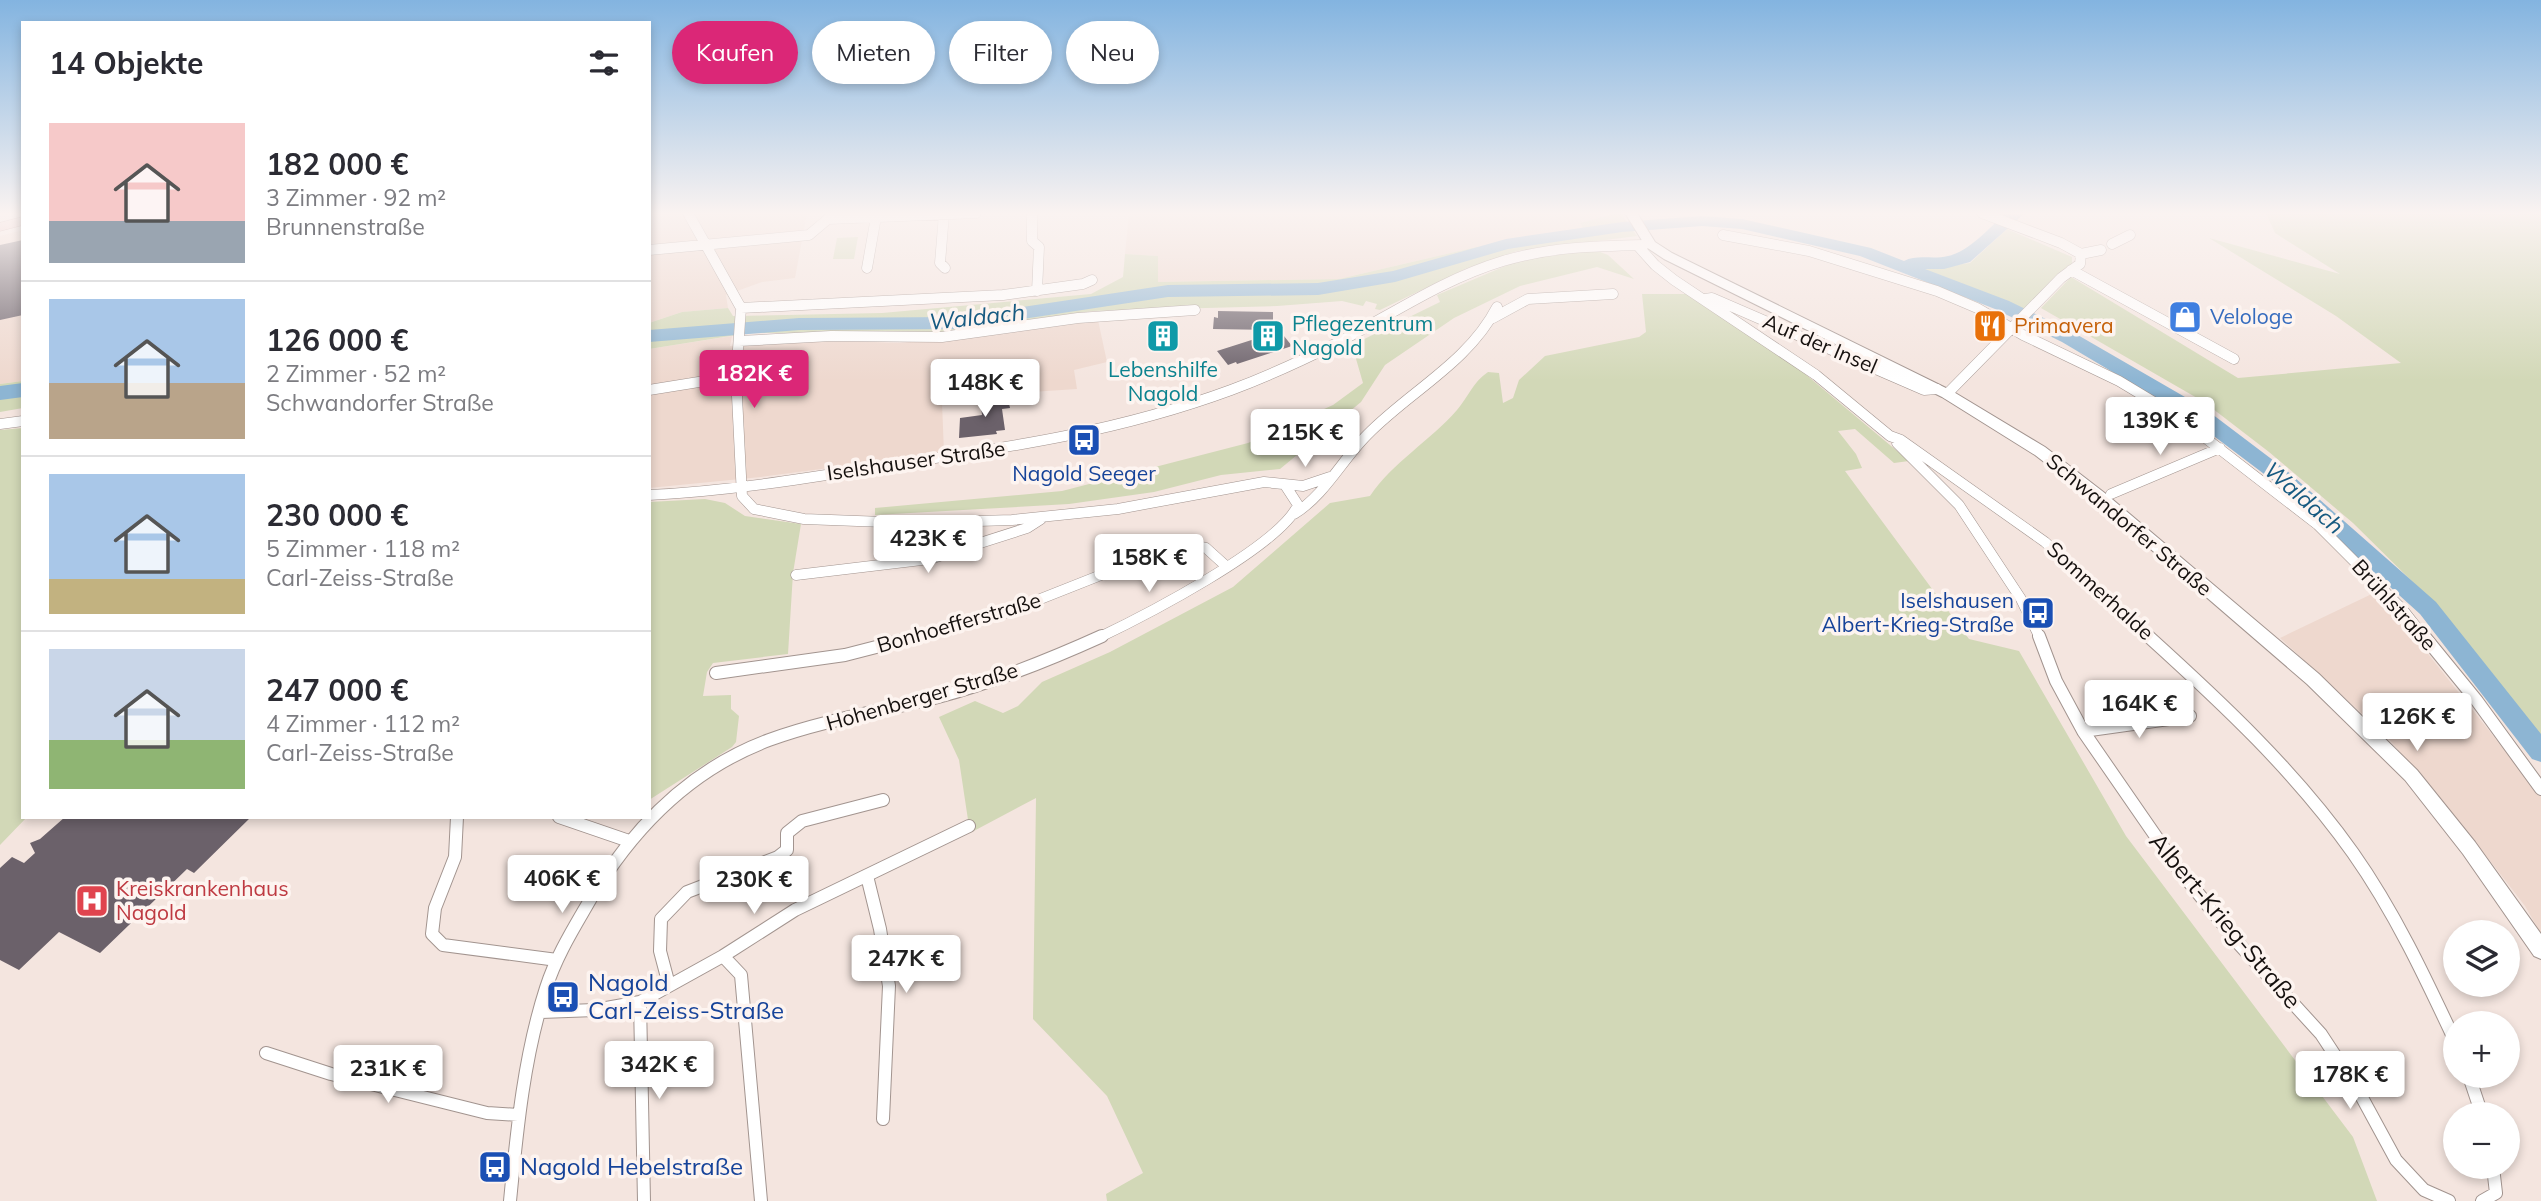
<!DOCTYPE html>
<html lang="de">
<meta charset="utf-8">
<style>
:root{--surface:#fff;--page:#f7f7f7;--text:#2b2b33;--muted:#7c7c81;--line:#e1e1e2;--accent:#db2777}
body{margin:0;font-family:Mulish,sans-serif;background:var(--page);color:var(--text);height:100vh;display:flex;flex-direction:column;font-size:26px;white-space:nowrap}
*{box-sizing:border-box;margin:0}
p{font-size:23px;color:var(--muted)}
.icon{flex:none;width:38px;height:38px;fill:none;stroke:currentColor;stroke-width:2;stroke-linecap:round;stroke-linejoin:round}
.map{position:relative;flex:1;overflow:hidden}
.details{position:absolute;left:21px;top:21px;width:630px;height:798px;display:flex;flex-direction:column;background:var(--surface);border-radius:0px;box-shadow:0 4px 10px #0003}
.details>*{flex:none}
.banner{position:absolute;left:672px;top:21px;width:665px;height:63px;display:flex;gap:14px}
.buttons{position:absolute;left:2443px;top:920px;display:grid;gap:14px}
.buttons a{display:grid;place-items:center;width:77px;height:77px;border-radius:50%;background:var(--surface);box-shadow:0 4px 10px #0003;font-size:35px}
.price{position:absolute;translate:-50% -60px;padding:0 16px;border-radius:7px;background:#fff;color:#222;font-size:23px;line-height:46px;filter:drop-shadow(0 2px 4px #0008)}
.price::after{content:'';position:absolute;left:50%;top:42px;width:21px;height:16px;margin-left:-10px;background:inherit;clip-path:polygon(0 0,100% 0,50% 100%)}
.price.on{background:var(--accent);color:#fff}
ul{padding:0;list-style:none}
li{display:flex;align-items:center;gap:21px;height:175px;padding:0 28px}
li+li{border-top:2px solid var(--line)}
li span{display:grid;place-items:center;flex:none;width:196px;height:140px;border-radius:0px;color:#555}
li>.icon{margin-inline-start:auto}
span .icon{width:84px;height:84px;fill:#fffc;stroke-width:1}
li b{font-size:30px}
h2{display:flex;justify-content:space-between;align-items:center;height:84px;padding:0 28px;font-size:30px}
.chip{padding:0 24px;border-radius:32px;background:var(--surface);box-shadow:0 4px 10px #0003;font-size:24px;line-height:63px}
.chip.on{background:var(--accent);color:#fff}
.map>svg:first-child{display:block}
</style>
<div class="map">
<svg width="2541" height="1201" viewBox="0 0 2541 1201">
<rect width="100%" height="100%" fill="#f4e5df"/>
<path fill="#eed8ce" d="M649,213h158l-12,65 -33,4 -36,13 2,13 -46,4 -33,11z
M1129,213h471l2,5 -22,6 4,4 -112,20 -133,31 -182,3 1,-26 -33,-2z
M23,230v151l-23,3v-148z
M1098,320l9,42 -33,8 3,19 -89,6 -46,7 2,51 -183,24 -112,11v-139l83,-13 -2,10 92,-6 78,3z
M2378,591l163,205v138l-16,-28 -58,-75 -79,-93 -108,-100z"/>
<path fill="#d2d8b7" d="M1618,213h3l16,23 -120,15 -52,18 -85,41 -5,-1 2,-5 -11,-3 -3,5 -21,-5 -65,5 -184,5 -149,21 -195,1 -100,16v-26l33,-11 46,-4 5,8 149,-3 209,-19 32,-17 2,-23 33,2v26l181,-3 133,-31 111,-20 -3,-5z
M2266,213h275v523l-105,-131 -83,-82 -84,-71 -65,-50 -163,-94 30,-31 167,101 163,-15 -65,-47 -127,-78 131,36 -65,-41z
M2007,229l65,28v6l-51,48 -103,-41 52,-7z
M858,237l-4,22h-21l4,-21z
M1595,250l13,5 26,24 -37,-12 -77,19 -66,32 -69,47 -24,37 -81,67 -59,6 -67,17 -85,12 -194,11v-7l187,-17 186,-48 85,-38 30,-22 -11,-38 88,-43 -3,-7 87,-37z
M1642,294h49l113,79 105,88 -15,2 -39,-34 -17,2 18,23 6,14 -17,3 124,168 50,12 107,185 227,301 24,64h-1270l-1,-7 37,-21 -36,-77 -74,-77 3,-221 -66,35 -11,-73 -20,-43 36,-16 28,12 15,-7 24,-24 68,-30 123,-65 97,-84 40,-7c23,-34 60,-55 87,-86 11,-13 16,-28 31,-38l11,1 4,30 10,-5 6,-18 26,-24 94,-19 7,-5z
M23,381v27l-23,4v-28z
M23,428v389h4l-27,28v-415z
M705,499l20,4 20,13 56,8 -8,49 -5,81 -75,9 -6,9 -4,24 28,-1v14l8,7 -3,26 -4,5 -83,53v-298z"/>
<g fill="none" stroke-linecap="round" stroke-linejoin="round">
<path fill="#8db5d3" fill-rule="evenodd" d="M2006,213h19l-55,49 -26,7h-19l84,32 67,33 128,74 82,62 150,132 105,132v28l-9,-3 -112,-145 -148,-134 -82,-62 -128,-76 -67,-33 -135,-53 -118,-27 -40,-3 -80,6 -114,17 -113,33 -77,13 -150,2 -212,32 -157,1 -150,12v-12l150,-12 157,-1 212,-32 150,-2 75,-12 113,-32 116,-17 80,-6 40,3 129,29 33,13c13,-7 29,-1 44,-5 21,-4 42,-29 58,-43z
M23,383v14l-23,3v-14z"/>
</g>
<path fill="#6b616a" d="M23,240v75l-23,5v-75z
M1218,311l55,1v18l-60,-1 1,-12 4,1z
M1170,323l7,23 -20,3 -7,-24z
M1280,331l12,15 -55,18 -1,-2 -8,3 -11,-14z
M1000,396l1,4 7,-1 2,9 -8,1 3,21 -9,1 1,3 -38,4 1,-20 22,-3 -2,-17z
M65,817h186l-57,56 -7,-4 -87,84 -41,-21 -40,38 -19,-10v-92l12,-11 12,6 11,-10 -5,-10 10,-4z"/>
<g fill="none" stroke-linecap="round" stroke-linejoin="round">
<defs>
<path id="street-far1" d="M688,213l53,95 -5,68 6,120 12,13 50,10 107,4 101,-3 106,-11 146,-27 39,4 27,-9
M1032,213v28l7,6 -2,44
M1982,213l79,30 20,11 20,-4
M944,214l-4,49 5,5
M1723,235l86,16 128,40 40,17 46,27 96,46 58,35 141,109 85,85 22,28
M2112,244l18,-9
M1638,246l17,19 19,15 142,95 74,61 11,4 144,102 105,96
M649,250l160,-15 19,-16 148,-6
M867,268l9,-51
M2071,270l163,89
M1705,299l7,-1 212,92 13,-1
M741,308l262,-13 80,-11 9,-4
M1493,318l35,-19 85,-5
M739,341l92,-5 111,1 136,-19 117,-8
M649,390l87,-14
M1947,394l114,-116 19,-14 1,-10
M0,424l23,-3
M1897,443l62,62 62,94 19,39
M2111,494l109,-46
M649,495c83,-4 165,-18 247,-31 115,-17 224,-33 335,-74 35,-13 72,-30 106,-47 54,-28 106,-64 166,-82 46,-14 93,-15 141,-16
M1294,514c30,-18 48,-54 73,-79 43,-44 101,-72 130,-128
M796,575l134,-16 97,-31 14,-9
M912,638l93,-25 177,-70 24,5 21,19
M1098,638c44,-21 181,-91 200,-133l-13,-20"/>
<path id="street" d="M2039,636l17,45 27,50 94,136 61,76 83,91 38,58 37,68 28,30 25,11
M2148,636c74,67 147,135 205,217 41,58 72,124 102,188
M2424,636l53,65 64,88
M716,673l129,-18 74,-19
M2083,731l107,-15
M457,817l-2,40 -20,51 -3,26 11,11 114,15
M559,817l70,24
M867,876l13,53 9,57 -6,133
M723,956l18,19 20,226
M669,985l-9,-34 1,-32 26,-27 91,-35 9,-7v-17l15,-12 81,-21
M640,1002l4,199
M541,1012l54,-2 45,-8 83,-46 72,-46 174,-84
M266,1053l65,21 156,39 31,2
M2469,1076l13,39
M510,1201c7,-72 14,-145 36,-213 9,-28 23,-52 37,-76 43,-77 103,-141 186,-172 55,-20 113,-29 169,-43 56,-15 111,-37 164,-61
M2482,1201l14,-8 -3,-26"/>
<path id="secondary" d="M1625,213h12l18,29 17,11 280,138 93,56 61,47 213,180 98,96 58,72 66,92v25l-7,-3 -71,-102 -58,-74 -98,-96 -211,-182 -61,-47 -93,-58 -278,-138 -18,-12z"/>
<path id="primary" d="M23,217v8l-23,6v-8z"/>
</defs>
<use href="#street-far1" stroke="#a2948f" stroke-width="11"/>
<use href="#street" stroke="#a2948f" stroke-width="14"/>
<use href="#secondary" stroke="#a2948f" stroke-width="2"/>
<use href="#primary" stroke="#945f5c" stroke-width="1"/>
<use href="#street-far1" stroke="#fff" stroke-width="10"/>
<use href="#street" stroke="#fff" stroke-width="12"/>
<use href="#secondary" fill="#fff" fill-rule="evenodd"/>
<use href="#primary" fill="#e8b9b6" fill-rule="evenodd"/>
</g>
<linearGradient id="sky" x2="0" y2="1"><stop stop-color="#83b4e0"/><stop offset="0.56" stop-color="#faf3f1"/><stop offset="1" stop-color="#faf3f1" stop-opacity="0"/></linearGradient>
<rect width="2541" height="381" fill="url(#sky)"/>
<defs>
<symbol id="shop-square" viewBox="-11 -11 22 22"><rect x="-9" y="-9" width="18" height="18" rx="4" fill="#3f7fe0" stroke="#fdf4f0"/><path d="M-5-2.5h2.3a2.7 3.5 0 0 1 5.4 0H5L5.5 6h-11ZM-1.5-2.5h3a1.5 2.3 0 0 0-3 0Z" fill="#fff"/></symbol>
<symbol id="restaurant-square" viewBox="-11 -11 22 22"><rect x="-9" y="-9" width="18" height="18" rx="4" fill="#e8710a" stroke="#fdf4f0"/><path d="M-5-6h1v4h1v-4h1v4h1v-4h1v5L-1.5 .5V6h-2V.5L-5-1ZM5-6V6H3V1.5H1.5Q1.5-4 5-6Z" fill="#fff"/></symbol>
<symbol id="building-square" viewBox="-11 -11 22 22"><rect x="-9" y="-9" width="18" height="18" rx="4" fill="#0f9aa8" stroke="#fdf4f0"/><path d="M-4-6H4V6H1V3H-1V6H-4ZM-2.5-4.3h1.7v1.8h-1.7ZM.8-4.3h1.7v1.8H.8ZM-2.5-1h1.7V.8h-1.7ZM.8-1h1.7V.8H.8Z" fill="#fff"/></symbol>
<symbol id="bus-square" viewBox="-11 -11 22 22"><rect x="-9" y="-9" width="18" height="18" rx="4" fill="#1a4fb4" stroke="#fdf4f0"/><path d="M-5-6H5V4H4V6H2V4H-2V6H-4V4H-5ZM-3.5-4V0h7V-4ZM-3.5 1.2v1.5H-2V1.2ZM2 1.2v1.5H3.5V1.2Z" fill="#fff"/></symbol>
<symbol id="hospital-square" viewBox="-11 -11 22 22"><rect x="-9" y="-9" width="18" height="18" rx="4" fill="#e0444e" stroke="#fdf4f0"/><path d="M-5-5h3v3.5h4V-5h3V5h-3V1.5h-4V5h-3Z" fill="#fff"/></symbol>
</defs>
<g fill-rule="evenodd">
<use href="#shop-square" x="2166" y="298" width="38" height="38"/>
<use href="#restaurant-square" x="1971" y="307" width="38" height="38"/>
<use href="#building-square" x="1144" y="317" width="38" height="38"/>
<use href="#building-square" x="1249" y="317" width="38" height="38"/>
<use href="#bus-square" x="1065" y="421" width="38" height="38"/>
<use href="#bus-square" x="2019" y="594" width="38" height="38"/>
<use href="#hospital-square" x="73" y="882" width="38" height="38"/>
<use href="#bus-square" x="544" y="978" width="38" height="38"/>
<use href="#bus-square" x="476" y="1148" width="38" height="38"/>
</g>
<g text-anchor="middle" stroke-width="7" stroke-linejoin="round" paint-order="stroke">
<g font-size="21" fill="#366cbe" stroke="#fdf4f0" text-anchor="start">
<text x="2210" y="324">Velologe</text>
</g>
<g font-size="21" fill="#0d838f" stroke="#fdf4f0" text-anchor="start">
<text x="1292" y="331">Pflegezentrum<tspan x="1292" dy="24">Nagold</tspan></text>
<text x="1163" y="377" text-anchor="middle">Lebenshilfe<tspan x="1163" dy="24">Nagold</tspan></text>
</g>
<g font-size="21" fill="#c56008" stroke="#fdf4f0" text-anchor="start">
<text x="2014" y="333">Primavera</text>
</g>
<g font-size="21" fill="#15100e" stroke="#fdf4f0">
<text transform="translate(1820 344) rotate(23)" y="7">Auf der Insel</text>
<text transform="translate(916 461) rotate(-8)" y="7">Iselshauser Straße</text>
<text transform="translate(2129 525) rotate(40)" y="7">Schwandorfer Straße</text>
<text transform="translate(2100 591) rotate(42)" y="7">Sommerhalde</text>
<text transform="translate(2394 605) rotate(48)" y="7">Brühlstraße</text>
<text transform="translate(959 623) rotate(-16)" y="7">Bonhoefferstraße</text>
<text transform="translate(922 697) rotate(-16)" y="7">Hohenberger Straße</text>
</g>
<g font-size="21" fill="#164399" stroke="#fdf4f0">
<text x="1084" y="481">Nagold Seeger</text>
<text x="2014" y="608" text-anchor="end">Iselshausen<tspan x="2014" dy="24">Albert-Krieg-Straße</tspan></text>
</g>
<g font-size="21" fill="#be3a42" stroke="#fdf4f0" text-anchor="start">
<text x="116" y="896">Kreiskrankenhaus<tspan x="116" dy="24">Nagold</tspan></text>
</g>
<g font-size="23" font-style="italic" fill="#175a81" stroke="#fdf4f0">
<text transform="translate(977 317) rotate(-6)" y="8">Waldach</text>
<text transform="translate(2304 498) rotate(41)" y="8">Waldach</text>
</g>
<g font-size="24" fill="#15100e" stroke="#fdf4f0">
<text transform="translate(2225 921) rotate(50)" y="8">Albert-Krieg-Straße</text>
</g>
<g font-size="24" fill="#164399" stroke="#fdf4f0" text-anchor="start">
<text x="588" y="991">Nagold<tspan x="588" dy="28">Carl-Zeiss-Straße</tspan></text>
<text x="520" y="1175">Nagold Hebelstraße</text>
</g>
</g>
</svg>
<div class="buttons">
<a><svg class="icon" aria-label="layers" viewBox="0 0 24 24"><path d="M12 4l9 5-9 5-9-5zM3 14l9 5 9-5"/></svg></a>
<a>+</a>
<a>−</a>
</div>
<b class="price on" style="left:754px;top:410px">182K €</b>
<b class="price" style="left:985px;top:419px">148K €</b>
<b class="price" style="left:2160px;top:457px">139K €</b>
<b class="price" style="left:1305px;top:469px">215K €</b>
<b class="price" style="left:928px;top:575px">423K €</b>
<b class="price" style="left:1149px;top:594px">158K €</b>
<b class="price" style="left:2139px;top:740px">164K €</b>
<b class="price" style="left:2417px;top:753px">126K €</b>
<b class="price" style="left:562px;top:915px">406K €</b>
<b class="price" style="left:754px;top:916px">230K €</b>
<b class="price" style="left:906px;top:995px">247K €</b>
<b class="price" style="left:659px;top:1101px">342K €</b>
<b class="price" style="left:388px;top:1105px">231K €</b>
<b class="price" style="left:2350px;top:1111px">178K €</b>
<div class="banner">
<a class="chip on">Kaufen</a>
<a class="chip">Mieten</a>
<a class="chip">Filter</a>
<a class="chip">Neu</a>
</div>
<section class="details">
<h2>14 Objekte<svg class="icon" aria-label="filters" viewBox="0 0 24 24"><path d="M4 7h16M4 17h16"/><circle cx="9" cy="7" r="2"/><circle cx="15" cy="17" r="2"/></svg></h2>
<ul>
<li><span style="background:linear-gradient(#f6c9c9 70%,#9aa5b1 0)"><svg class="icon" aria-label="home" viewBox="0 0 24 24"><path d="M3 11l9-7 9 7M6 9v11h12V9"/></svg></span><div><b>182 000 €</b><p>3 Zimmer · 92 m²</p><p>Brunnenstraße</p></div></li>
<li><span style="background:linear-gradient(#a9c7e8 60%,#b9a48a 0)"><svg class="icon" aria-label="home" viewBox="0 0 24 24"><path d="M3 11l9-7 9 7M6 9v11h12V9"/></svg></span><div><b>126 000 €</b><p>2 Zimmer · 52 m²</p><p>Schwandorfer Straße</p></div></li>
<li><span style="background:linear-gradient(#a9c7e8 75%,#c2b280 0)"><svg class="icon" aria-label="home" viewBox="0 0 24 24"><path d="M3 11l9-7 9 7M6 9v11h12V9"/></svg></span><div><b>230 000 €</b><p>5 Zimmer · 118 m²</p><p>Carl-Zeiss-Straße</p></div></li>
<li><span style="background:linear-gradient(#c9d6e8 65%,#8fb573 0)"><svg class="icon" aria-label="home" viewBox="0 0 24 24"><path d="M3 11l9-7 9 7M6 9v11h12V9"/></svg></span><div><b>247 000 €</b><p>4 Zimmer · 112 m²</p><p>Carl-Zeiss-Straße</p></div></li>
</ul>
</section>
</div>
